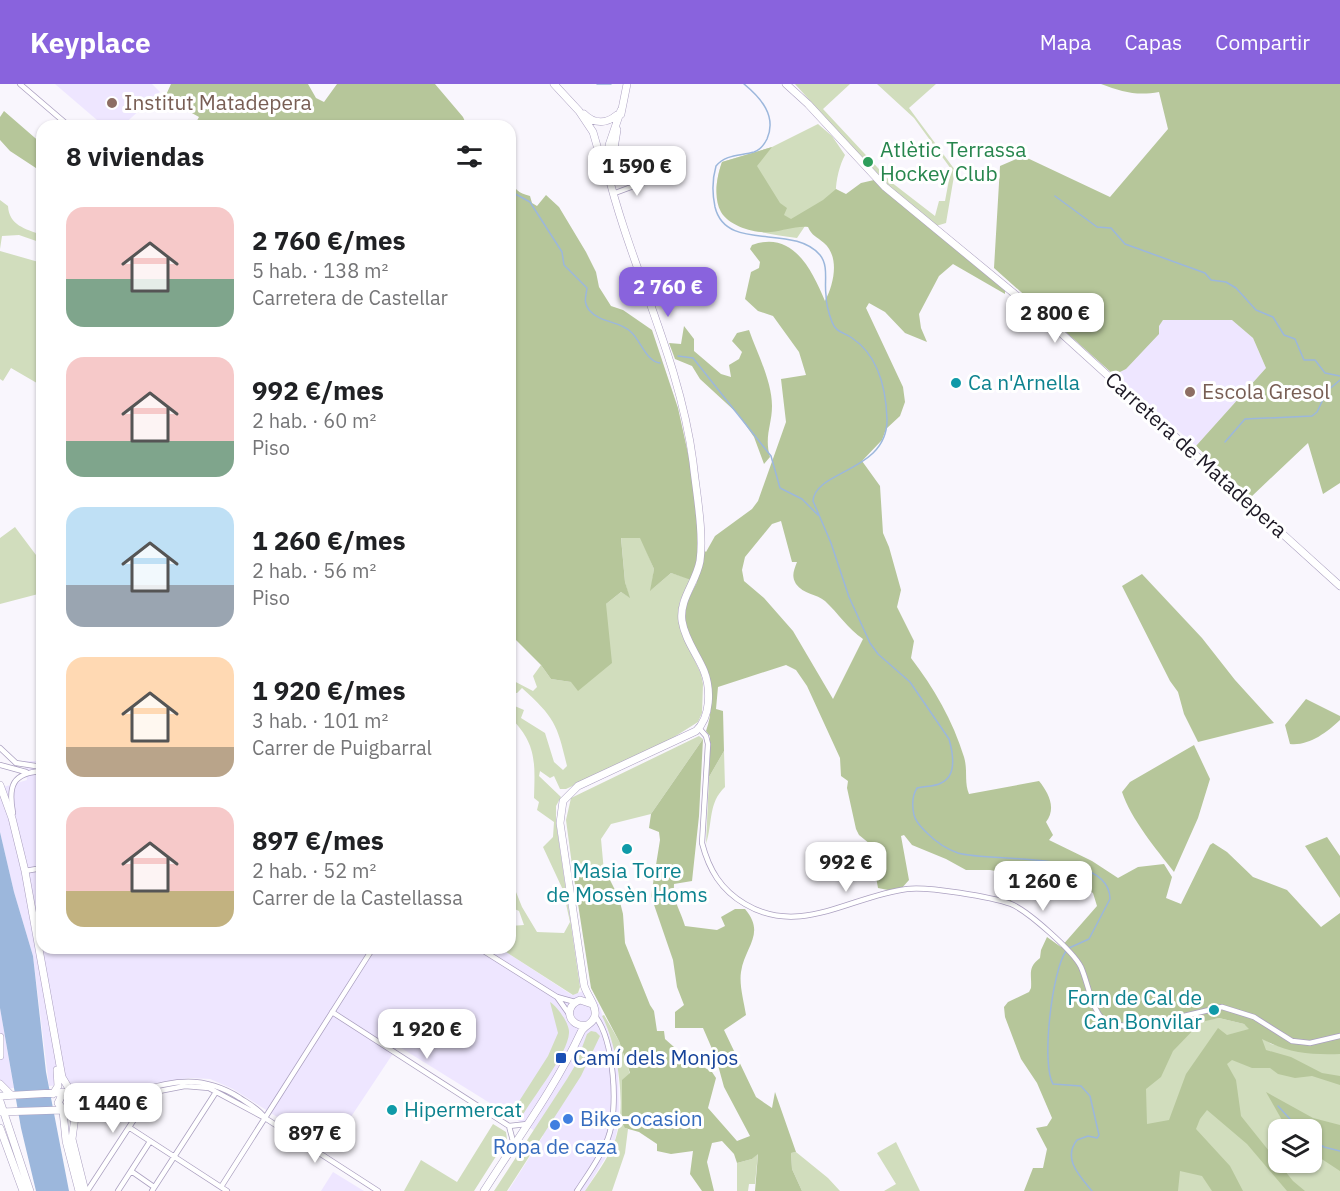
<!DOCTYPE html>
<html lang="es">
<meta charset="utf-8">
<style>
:root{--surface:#fff;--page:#f6f6f6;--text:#202124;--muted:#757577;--accent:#8963dd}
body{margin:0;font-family:"IBM Plex Sans",sans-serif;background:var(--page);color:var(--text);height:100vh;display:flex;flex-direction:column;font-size:22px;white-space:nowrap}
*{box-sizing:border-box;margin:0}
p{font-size:20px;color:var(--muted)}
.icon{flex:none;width:33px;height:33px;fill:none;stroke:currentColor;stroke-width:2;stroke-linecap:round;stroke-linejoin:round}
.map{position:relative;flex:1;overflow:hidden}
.panel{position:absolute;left:36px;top:36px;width:480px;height:834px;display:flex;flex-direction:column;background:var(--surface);border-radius:18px;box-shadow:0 2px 4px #0004}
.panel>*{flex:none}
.fabs{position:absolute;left:1268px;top:1035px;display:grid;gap:12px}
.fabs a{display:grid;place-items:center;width:54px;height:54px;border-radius:12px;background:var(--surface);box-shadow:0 2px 4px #0004;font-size:30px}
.price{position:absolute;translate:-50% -51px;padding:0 14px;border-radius:12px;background:#fff;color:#222;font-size:20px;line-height:39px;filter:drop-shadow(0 2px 3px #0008)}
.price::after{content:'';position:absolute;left:50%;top:36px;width:18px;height:14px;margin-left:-9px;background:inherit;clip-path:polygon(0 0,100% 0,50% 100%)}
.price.selected{background:var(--accent);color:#fff}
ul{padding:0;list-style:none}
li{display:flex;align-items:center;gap:18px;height:150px;padding:0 30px}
li span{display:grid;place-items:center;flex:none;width:168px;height:120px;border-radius:18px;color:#555}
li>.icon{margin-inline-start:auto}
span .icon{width:72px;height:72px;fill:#fffc;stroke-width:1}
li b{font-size:26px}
h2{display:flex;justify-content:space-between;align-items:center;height:72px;padding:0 30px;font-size:26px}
header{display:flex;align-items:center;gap:36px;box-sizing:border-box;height:84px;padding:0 30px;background:var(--accent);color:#fff}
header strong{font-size:28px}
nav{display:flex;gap:33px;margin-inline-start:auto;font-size:21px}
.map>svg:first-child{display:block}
</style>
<header>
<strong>Keyplace</strong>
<nav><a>Mapa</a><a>Capas</a><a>Compartir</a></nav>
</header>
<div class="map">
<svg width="1340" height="1107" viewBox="0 0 1340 1107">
<rect width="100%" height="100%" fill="#f9f6fd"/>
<path fill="#eee6ff" d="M55,0h97l8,8 -38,34h-18z
M1232,235l21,19 13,30 -70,78 -82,-71 12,-6 37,-49z
M24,677h18v187h458l72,47 17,-6 10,16 16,46 3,19 1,52 -5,22 -29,47h-77l35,-55 -145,-90 -69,104 -96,-61 -23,-10 -20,-1 -102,15 -10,-2 -7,-7 -22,2 -16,-130 -19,-64 -14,-60v-44l27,-8z
M0,924l13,75 1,5 -14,1z
M333,1088l31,19h-43z"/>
<path fill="#d1ddbd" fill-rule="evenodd" d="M795,0h55l-27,25 68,73 44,34 4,-15h6l6,-32 -37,-51 -37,-34h59l-27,24 46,62 -9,53 -10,3 -51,-42z
M818,40l14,12 13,19c-6,11 -10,29 -9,41l-27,24 -12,18c-49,-7 -97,-13 -75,-76l50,-15z
M0,116l8,6c1,19 17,23 34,29v8l-23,-8 -17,1 -2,13z
M0,167l42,12v123l-31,-18 -8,13 -3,-2z
M15,443l27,36v30l-42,11v-66z
M621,453l20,1 13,31 -3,21 20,-17 20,6 -11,22 -2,14 3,16 20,43 2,10 -1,29 -4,9 -35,22 -97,45h-6l-6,-13 -4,2 -10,-7 -1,5 22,21 -5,9v16l24,165 -2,6 -5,2 -73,-47h10v-22l14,-1 -5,-14 -9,-4v-30l12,30 15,25 27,1 6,-11 -7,-32 -20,-43 10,-10 1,-15 -17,-12 2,-8 -5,-4c1,-36 3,-54 -24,-81v-13l14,6 -3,8 24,15 9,29 9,8 4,-4c-10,-42 -12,-48 -45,-78l-5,5h-7v-14l23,12 4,-4 -4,-11 8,-11 10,14 20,3 35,-78 15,-12 8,5 -4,-15z
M699,652l4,3 -52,75 -40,10 -10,15 3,33 -32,-7 -6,-45 5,-22z
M724,667l1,36c-17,16 -12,35 -19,57l3,-67z
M550,918c7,4 20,22 19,31 -1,21 -37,65 -48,85l-8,2 -4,-3 39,-61 10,-23z
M604,931l15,26 11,33 -5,54 3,1 -3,24 -13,38h-27c10,-15 22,-31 29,-48 14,-33 4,-96 -12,-127z
M1219,934l25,6 27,20 16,4 53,-5v148h-183l-19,-101 49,-61 19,-9zM1278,1046h33v32h-33z
M591,947l5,1 4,4 -19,40 -74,115h-13l73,-112 9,-15 11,-30z
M493,1040l13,8 1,7 -33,52h-70l17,-31 36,22z
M896,1058l24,49h-36l12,-7 -19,-31z
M796,1068l32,26 12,13h-38l-10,-22 -1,-16z
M758,1069l-3,31h-6l-1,7h-11v-28l15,-4z"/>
<path fill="#b6c69a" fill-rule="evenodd" d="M171,0h137l8,14 8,4 13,-18h98l28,33 4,9h-273l5,-9 -9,-5 -29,-6z
M1101,0h239v399l-17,11 -15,-51 -57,54 -55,-51 70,-78 -13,-30 -21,-18h-69l-4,6v8l-33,35 -12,6 -120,-107 6,-102 23,-10 87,41 58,-68 -9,-37c-22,4 -37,0 -58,-8z
M4,27l38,33v28l-32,-21 -10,-11v-23z
M772,63l-15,19 23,37 7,5 -3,7 7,4 32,-19 13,-11 10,5 15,-11 13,-3 131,108v6l-52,-30 -14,12 -20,38 2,14 6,14 -22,-9 -20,-21 -16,-9 -3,5 37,79 2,15 -5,14 -14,13 -4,11 -20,21 18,25 3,47 6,14 12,43 -4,17 17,34 -3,17c23,30 42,63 53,99 4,13 0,25 5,37l70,-13c9,11 18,27 7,41l7,13 -4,5 43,21 26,17 20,-11 26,-3 8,13 -6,21 15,6 29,-59 3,-2 14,9 26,25 34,13 34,37 19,-14v141c-30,1 -52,-1 -78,-15l4,11 25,7 31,16 18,3v9l-28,-9 -17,2 -17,-4 -8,-6h-18l-20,-8 -5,4 9,16 5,36 52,65 12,10h-18l-40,-47 -40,-34 -7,9 -4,10 34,37 13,25h-31l-10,-15 -22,-5 -2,20h-154l9,-23h10l4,-19 -11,-21 11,-2 5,-8 -15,-35 -16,-24 -16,-42 -1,-10 4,-5 21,-10 2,-4c1,-14 -4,-20 9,-30l1,-8 6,-13 14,10 36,-41 -4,-13c-15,-9 -51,-40 -68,-18 -6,8 -10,18 -14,26l-8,-2 10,-25 -23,-4h-24l-20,-11 -34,-14 -8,-10 -3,1 8,44 -8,9 -13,1 -10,-2 -8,-44 -11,-9 -3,-6 -9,-41 1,-7 -7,-5 -1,-18 -33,-72 -11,-16 -10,-5 -68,22 -2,22 7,2 1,40 -15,26 1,-41 -4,-5c16,-44 -14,-74 -22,-115l1,-10 12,-24 -26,-9 -21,18 4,-22 -14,-31h-19l4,44 5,16 -9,-6 -15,12 6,59 -34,28 -7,-9 -20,-3 -10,-14 -31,-31v-456c4,11 8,15 20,18l2,7 5,3 9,-11 13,12 27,45 10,20 3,15 12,19 12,4 29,20 26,78 13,59 8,78 7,7 9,-16 37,-27 6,-8 28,-79 -5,-43 25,-4 -7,-23 -26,-36 -15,-5 -13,-12 6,-27 8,-4 1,-6 -10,-13 2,-4c41,-15 60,25 73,56 9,-17 15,-44 -1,-58 -8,-7 -12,-7 -16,-16 -14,-1 -24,4 -37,5 -16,2 -42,-6 -50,-20 -8,-14 -4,-36 1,-50zM781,437l11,41h5c-3,8 -6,14 -1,22 7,10 21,10 29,17 13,12 23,28 38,38l-30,60 -40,-68 -29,-33 -20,-17 -2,-11 3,-13 27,-33zM1219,934l25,6 5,5 -22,6 -9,-7 -32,46 -17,46 -22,4 -1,-35 15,-12 12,-26 28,-29z
M684,242l10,13v12l27,23 10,3 -2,-12 10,-6 3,-7 -10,-11 5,-8 12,-3c8,23 23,51 23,76 0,19 -8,30 -2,51l-6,7 -10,-27 -16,-23 -38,-35 -8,-13 -17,-7 -6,-16 12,1z
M1142,490l60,64 33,42 39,43 -76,19 -14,-28 -6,-22 -8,-11 -48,-95z
M1306,615l34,17v4c-14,13 -31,26 -50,24l-5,-19z
M703,655l-4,77 -7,65 -18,3c-1,19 6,25 11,42l32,4 8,-4 -4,-9 14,-8h10c21,25 0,37 -4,63 -2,13 3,30 5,43l-22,15 32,67 16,11 3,-16 21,60 -5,1 1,16 10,22h-47l3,-37 -6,5 -15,4 -3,-9 -12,-13 -10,2 -5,19 7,29h-12l-12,-17 3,-23 -22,3 -14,-3v-7l-18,-12 -14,-4 -3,-6v-42l8,-7 -11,-32 -28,-53 -19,-123 34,7 13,26 4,16 2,29 25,62 4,6 3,20h7l1,8 18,16 29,17 4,6 -8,30 29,33 13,-5 -26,-49 -8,-29 -13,-30h-28v-16l9,-7 -7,-18 -4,-27 -22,-64 9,-56 -1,-8 -10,-4 2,-14z
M1194,661l16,34 -12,39 -24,54c-18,-23 -43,-53 -52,-80l8,-10z
M1327,753l13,19v42l-35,-52z
M1266,1008l47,26 27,7v46l-29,-19v-22l-24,-1z"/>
<path fill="#9cb7dc" d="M0,748l14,60 19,64 13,116 23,119h-33l-15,-63 -21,-120z"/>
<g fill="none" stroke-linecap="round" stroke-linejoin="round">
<path stroke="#9cb7dc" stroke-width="1.5" d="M597,0h14
M744,0c17,14 33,32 23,55 -3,6 -7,11 -13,13 -14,4 -28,2 -38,14 -4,14 -4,27 -1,41 11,46 78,16 105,48 9,11 4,27 6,40 0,8 3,19 6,27 4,11 12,10 20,16 27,18 34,51 35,81 1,53 -72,51 -74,82l18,42 18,54 21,46 8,11 32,28 39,57c4,14 8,37 -8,44 -7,4 -16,3 -24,5 -5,8 -5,18 -3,27 2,8 8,13 13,18 9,9 19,16 31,20 33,10 152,-4 152,46l-21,40 -20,9
M510,107l20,11 32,50 2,13 23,23c-1,9 -4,14 2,22 12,14 30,10 42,22 10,9 15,29 29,31
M1055,112l42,31 14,1 14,16 80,29 6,7 15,2 10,6 20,22 17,7 11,18 11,4 9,21h11l10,13 15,3
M678,272l15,2 78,98 9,32 22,11 16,16
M1225,358l20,-23 67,-3 5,-4 10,-21 13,-11
M1066,867c-14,20 -25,113 -13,133l28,2 9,10 9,39 -2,3 -9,-2 -11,4c-15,19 3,36 15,51
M1278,1022l22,24
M1311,1055l13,8 16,4"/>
<defs>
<path id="street" d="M20,0l49,42
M615,109l35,-13
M699,644l7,8 2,8 -6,99c7,27 19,47 43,61 55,33 106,-8 162,-15 20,-3 85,8 104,15 17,7 62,47 70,63 8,18 10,45 27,57l29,3 85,-20 32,10 38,24 18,2 30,-7
M0,664l16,15 26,4
M0,681l26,7
M13,729c-5,-27 -1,-40 29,-42
M25,787l17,-3
M479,864l78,49 18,5
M557,913l12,17
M332,928l177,114 18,-2
M77,1013c61,9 100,-39 163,1 9,6 19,11 25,20
M77,1023l108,-21 24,2 56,30 113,73
M509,1042l5,19
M130,1044l97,63
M131,1087l23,16
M221,1103l152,-239
M88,1106l64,-98
M118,1107l31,-48
M152,1107l64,-99
M577,1107c11,-17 24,-34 31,-53 11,-29 6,-98 -13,-122"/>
<path id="secondary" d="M554,0l25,27 14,21 11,38
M786,0l22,20 77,83 166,137 289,262
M584,30c10,10 22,10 33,1
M621,30l6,-30
M613,95l-1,-18 5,-31
M0,701l12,33 13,53 37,206 9,15
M587,941c-19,3 -24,-19 -7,-25l12,4
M0,953v19
M0,1000l11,11
M53,1010l5,-8 -1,-16
M0,1012l71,-4 6,5 1,5 -4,9 -9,1 -7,-9 4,-8
M0,1017l30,90
M76,1025l-4,30 13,52
M63,1027l3,30 13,50
M0,1028l61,-2
M0,1044l23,63
M484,1107c33,-52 71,-103 97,-159 3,-7 13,-8 14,-17 2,-9 -9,-21 -11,-30l-24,-162 3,-22 15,-15 118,-55c15,-14 15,-42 8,-60 -7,-17 -19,-31 -22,-50 -3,-22 14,-38 18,-60 4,-29 -4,-70 -7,-99 -13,-102 -62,-194 -86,-292l2,-25 12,-35"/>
</defs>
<use href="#street" stroke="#aba0c0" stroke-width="6"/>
<use href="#secondary" stroke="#aba0c0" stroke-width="8"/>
<use href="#street" stroke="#fff" stroke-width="4.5"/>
<use href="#secondary" stroke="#fff" stroke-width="7"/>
</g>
<g fill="#8d6e63" stroke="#fff" stroke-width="2">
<circle cx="112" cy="19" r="6"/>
<circle cx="1190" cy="308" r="6"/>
</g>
<circle fill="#2e9e5b" stroke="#fff" stroke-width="2" cx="868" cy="78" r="6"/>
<g fill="#0f9aa8" stroke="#fff" stroke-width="2">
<circle cx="956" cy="299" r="6"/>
<circle cx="627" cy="765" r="6"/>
<circle cx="1214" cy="926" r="6"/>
<circle cx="392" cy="1026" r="6"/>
</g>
<rect fill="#1a4fb4" stroke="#fff" stroke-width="2" x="555" y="968" width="12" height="12" rx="3"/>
<g fill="#3f7fe0" stroke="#fff" stroke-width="2">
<circle cx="568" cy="1035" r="6"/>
<circle cx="555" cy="1041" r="6"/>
</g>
<g text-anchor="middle" stroke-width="6" stroke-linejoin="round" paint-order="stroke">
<g font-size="21" fill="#785e54" stroke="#fff" text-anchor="start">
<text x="124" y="26">Institut Matadepera</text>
<text x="1202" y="315">Escola Gresol</text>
</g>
<g font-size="21" fill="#27864d" stroke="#fff" text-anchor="start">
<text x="880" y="73">Atlètic Terrassa<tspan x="880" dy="24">Hockey Club</tspan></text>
</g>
<g font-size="21" fill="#0d838f" stroke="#fff" text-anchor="start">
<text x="968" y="306">Ca n'Arnella</text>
<text x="627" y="794" text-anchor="middle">Masia Torre<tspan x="627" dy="24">de Mossèn Homs</tspan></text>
<text x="1202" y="921" text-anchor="end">Forn de Cal de<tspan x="1202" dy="24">Can Bonvilar</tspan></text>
<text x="404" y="1033">Hipermercat</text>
</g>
<g font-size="21" fill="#1c1824" stroke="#fff">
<text transform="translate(1196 371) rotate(42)" y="7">Carretera de Matadepera</text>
</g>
<g font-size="21" fill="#164399" stroke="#fff" text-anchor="start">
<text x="573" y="981">Camí dels Monjos</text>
</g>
<g font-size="21" fill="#366cbe" stroke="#fff" text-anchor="start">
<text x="580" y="1042">Bike-ocasion</text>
<text x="555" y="1070" text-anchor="middle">Ropa de caza</text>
</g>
</g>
</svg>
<div class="fabs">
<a><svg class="icon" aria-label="layers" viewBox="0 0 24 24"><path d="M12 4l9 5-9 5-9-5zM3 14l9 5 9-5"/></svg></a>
</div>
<b class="price" style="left:637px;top:113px">1 590 €</b>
<b class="price selected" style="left:668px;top:234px">2 760 €</b>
<b class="price" style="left:1055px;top:260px">2 800 €</b>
<b class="price" style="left:846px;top:809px">992 €</b>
<b class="price" style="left:1043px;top:828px">1 260 €</b>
<b class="price" style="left:427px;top:976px">1 920 €</b>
<b class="price" style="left:113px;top:1050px">1 440 €</b>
<b class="price" style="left:315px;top:1080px">897 €</b>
<section class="panel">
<h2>8 viviendas<svg class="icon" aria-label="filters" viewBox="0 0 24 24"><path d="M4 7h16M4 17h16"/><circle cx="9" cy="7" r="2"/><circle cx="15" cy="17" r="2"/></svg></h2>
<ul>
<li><span style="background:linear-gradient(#f6c9c9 60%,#7fa58c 0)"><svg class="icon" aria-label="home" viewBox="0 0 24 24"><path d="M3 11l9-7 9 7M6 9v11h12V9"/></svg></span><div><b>2 760 €/mes</b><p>5 hab. · 138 m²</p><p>Carretera de Castellar</p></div></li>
<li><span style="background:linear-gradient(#f6c9c9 70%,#7fa58c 0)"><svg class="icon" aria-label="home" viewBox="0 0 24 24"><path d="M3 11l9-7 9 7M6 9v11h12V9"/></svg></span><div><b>992 €/mes</b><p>2 hab. · 60 m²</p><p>Piso</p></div></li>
<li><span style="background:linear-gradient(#bfe0f5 65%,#9aa5b1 0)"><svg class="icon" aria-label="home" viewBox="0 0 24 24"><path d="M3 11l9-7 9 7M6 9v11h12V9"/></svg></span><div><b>1 260 €/mes</b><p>2 hab. · 56 m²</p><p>Piso</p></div></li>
<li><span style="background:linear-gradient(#ffd9b3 75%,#b9a48a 0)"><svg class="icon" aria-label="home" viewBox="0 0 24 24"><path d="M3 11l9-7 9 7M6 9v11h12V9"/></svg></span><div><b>1 920 €/mes</b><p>3 hab. · 101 m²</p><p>Carrer de Puigbarral</p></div></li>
<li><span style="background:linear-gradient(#f6c9c9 70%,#c2b280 0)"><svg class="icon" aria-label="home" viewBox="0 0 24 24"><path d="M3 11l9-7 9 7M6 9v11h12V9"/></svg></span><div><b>897 €/mes</b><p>2 hab. · 52 m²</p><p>Carrer de la Castellassa</p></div></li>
</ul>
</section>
</div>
